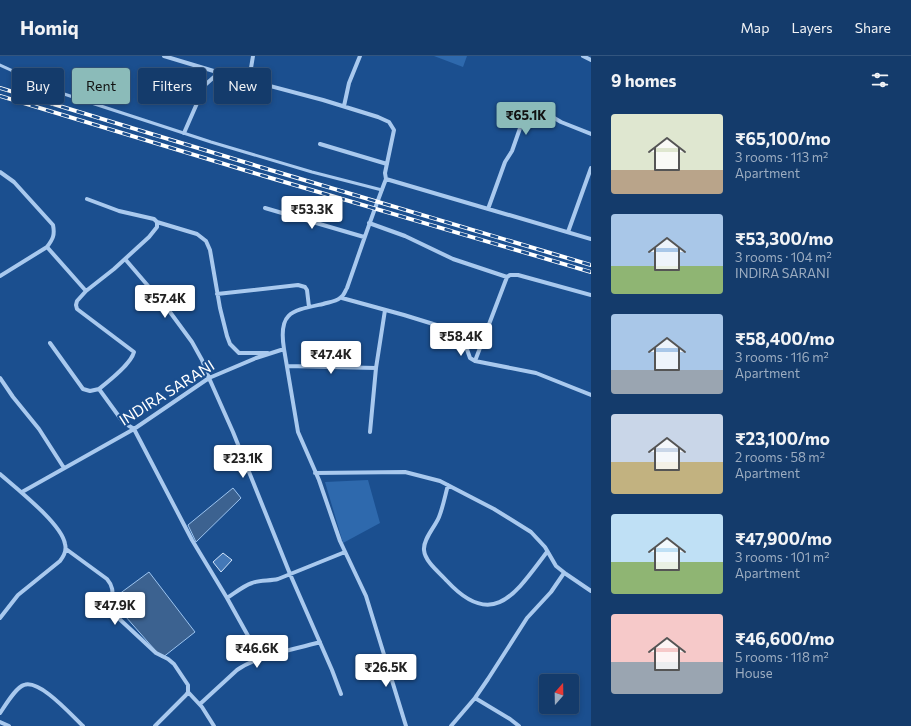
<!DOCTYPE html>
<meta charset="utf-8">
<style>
:root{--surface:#143b6b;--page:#214673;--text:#f1f3f6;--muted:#9dadc1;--line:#33557e;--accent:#8bbbb9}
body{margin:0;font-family:Commissioner,sans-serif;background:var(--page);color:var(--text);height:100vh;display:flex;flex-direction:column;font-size:15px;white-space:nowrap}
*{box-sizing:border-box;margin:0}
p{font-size:13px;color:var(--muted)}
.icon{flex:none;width:22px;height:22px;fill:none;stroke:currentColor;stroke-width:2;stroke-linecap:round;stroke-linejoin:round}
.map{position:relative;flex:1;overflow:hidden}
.side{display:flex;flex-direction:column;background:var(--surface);width:320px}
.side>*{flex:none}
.guide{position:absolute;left:12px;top:12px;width:380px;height:36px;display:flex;gap:8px}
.needle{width:26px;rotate:20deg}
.controls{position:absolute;left:539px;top:618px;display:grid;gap:8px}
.controls a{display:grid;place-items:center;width:40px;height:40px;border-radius:4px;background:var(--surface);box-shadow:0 2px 6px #0003,0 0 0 1px var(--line);font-size:20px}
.price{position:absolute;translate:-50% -34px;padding:0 9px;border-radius:4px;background:#fff;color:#222;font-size:13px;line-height:26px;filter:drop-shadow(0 1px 2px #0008)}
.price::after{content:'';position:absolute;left:50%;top:24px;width:12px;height:9px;margin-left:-6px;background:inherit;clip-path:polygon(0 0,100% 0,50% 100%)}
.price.current{background:var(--accent);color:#111}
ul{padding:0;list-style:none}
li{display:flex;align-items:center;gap:12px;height:100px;padding:0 20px}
li span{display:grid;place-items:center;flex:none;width:112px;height:80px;border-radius:4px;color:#555}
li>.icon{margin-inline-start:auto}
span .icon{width:48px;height:48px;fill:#fffc;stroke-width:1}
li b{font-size:17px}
h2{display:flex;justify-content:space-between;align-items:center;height:48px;padding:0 20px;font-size:17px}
.pill{padding:0 14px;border-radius:4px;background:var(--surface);box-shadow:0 2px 6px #0003,0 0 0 1px var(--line);font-size:14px;line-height:36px}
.pill.current{background:var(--accent);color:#111}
header{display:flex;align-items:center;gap:24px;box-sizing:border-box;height:56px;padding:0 20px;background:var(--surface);border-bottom:1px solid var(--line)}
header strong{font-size:19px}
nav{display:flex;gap:22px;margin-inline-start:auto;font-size:14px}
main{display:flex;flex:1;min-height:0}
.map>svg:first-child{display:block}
</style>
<header>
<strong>Homiq</strong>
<nav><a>Map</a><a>Layers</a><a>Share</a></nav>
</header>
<main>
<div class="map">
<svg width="591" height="670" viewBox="0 0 591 670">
<rect width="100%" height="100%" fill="#1b4f8f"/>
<path fill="#2e69ad" d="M434,0h33l-4,11z
M368,424l12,43 -37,20 -18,-61z"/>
<path fill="#3c6290" stroke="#9cc4f0" d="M233,432l8,10 -45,44 -8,-17z
M149,516l46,60 -33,26 -51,-58z"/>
<path fill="#4478b7" stroke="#cfe3fa" d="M223,497l9,7 -11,12 -8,-10z"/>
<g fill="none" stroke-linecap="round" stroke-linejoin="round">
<path stroke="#a9c9ee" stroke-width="3" d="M0,9l61,28 150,49 101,30 70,18"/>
<path stroke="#a9c9ee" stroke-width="4" d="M164,0l53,16 106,28 55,17 11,5 5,8 -9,43 1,6 205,60
M583,0l8,4
M249,24l4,-24
M344,50l5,-23 11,-27
M184,77l21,-48 9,-8 8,-4
M320,88l67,20
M0,116l14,10 39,43c2,10 0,14 -6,22l39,44 -9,10 -1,4 1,4 57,43c-3,12 -25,29 -35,37l24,33 11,7
M265,152l99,29
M488,153l17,-47 7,-11 13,-37 6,-7 8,2 22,13 30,12
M157,166l40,12 9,7 4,9 10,58 7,28 3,8 9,9h29
M369,167l36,13 48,23 54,18
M568,176l23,-64
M125,203l42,49 25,34 10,18 7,18 24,54 57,142 42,96 9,24
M0,220l47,-29
M86,235l28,-22 35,-32 8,-10v-5l-3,-3 -35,-8 -32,-12
M217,238l81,-9 7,2 2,3 2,17
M342,242l62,17 52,16 7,7 7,20 5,3 61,12 55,22
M50,287l33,46 7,2 9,-2
M284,293l14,83 21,48 21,61 26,55 40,130
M475,305l32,-84 3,-2h8l73,20
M287,310l89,2
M0,322l13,19 26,32 25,39
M134,373l58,111 35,58 34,61
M370,376l6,-64 9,-58
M315,417l90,-1 35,9 54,28 37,23 14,15 11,19 10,8 25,17
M0,418c16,14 62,50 65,70 2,7 -1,12 -5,17l-42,34 -18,23
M448,429c-3,11 -5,22 -9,32 -4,10 -16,22 -15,33 1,12 16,23 23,31 47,51 70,10 100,-29
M22,436l112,-63 75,-51 47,-20 28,-9c-6,-37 7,-38 39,-45 6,-2 12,-2 17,-6 4,-2 5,-7 7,-10 13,-37 25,-73 39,-109
M66,493l41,30c11,13 1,20 7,35l42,39 12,6 6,5 14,21v7l-2,3 -31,31
M227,542c8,-5 16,-12 25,-15 7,-3 18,-2 26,-4l67,-27
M188,636l14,15 12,19
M475,642l35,21 9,7
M200,648l37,-34c22,-15 56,-20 83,-28
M0,657c5,-7 16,-26 24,-28 16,-6 48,31 59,41
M0,666l9,4
M451,670l24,-28 13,-19 39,-61 24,-26 13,-19"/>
<defs>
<path id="rail" d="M0,32l267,81 324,96
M0,40l264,80 327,96"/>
</defs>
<use href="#rail" stroke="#fff" stroke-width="4"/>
<use href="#rail" stroke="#1b4f8f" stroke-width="2.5" stroke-dasharray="8" stroke-linecap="butt"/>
</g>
<g text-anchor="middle" stroke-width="4" stroke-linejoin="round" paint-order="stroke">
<g font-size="15" fill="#fff" stroke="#1b4f8f">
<text transform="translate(167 337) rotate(-32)" y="5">INDIRA SARANI</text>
</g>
</g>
</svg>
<div class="controls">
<a><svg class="needle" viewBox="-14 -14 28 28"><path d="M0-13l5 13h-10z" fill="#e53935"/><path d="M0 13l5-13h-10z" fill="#9dadc1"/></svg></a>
</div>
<b class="price current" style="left:526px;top:80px">₹65.1K</b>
<b class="price" style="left:312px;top:174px">₹53.3K</b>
<b class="price" style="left:165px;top:263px">₹57.4K</b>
<b class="price" style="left:461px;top:301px">₹58.4K</b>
<b class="price" style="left:331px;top:319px">₹47.4K</b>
<b class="price" style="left:243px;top:423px">₹23.1K</b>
<b class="price" style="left:115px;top:570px">₹47.9K</b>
<b class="price" style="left:257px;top:613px">₹46.6K</b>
<b class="price" style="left:386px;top:632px">₹26.5K</b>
<div class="guide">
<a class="pill">Buy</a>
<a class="pill current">Rent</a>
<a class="pill">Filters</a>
<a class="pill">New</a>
</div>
</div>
<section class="side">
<h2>9 homes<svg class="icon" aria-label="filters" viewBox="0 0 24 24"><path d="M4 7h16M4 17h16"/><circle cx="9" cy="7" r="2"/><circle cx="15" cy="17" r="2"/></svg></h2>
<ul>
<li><span style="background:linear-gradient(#dfe7d0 70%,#b9a48a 0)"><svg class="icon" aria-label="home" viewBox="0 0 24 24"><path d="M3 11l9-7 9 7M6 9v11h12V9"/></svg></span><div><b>₹65,100/mo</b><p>3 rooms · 113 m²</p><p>Apartment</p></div></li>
<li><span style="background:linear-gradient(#a9c7e8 65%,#8fb573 0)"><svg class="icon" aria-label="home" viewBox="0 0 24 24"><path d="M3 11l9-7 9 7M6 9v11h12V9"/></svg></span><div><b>₹53,300/mo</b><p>3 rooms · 104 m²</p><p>INDIRA SARANI</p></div></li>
<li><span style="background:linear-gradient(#a9c7e8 70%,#9aa5b1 0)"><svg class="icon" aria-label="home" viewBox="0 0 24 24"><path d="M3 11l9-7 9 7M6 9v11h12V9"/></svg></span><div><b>₹58,400/mo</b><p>3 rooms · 116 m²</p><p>Apartment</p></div></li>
<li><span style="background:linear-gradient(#c9d6e8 60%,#c2b280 0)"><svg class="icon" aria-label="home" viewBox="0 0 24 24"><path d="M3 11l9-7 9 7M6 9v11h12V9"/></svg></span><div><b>₹23,100/mo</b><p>2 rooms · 58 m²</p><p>Apartment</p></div></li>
<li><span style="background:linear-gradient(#bfe0f5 60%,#8fb573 0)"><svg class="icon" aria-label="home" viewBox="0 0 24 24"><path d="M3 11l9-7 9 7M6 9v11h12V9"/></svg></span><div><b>₹47,900/mo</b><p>3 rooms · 101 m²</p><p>Apartment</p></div></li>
<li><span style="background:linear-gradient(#f6c9c9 60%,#9aa5b1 0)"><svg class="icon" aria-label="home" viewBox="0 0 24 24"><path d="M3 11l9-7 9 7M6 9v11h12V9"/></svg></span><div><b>₹46,600/mo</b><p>5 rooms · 118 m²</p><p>House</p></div></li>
</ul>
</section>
</main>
